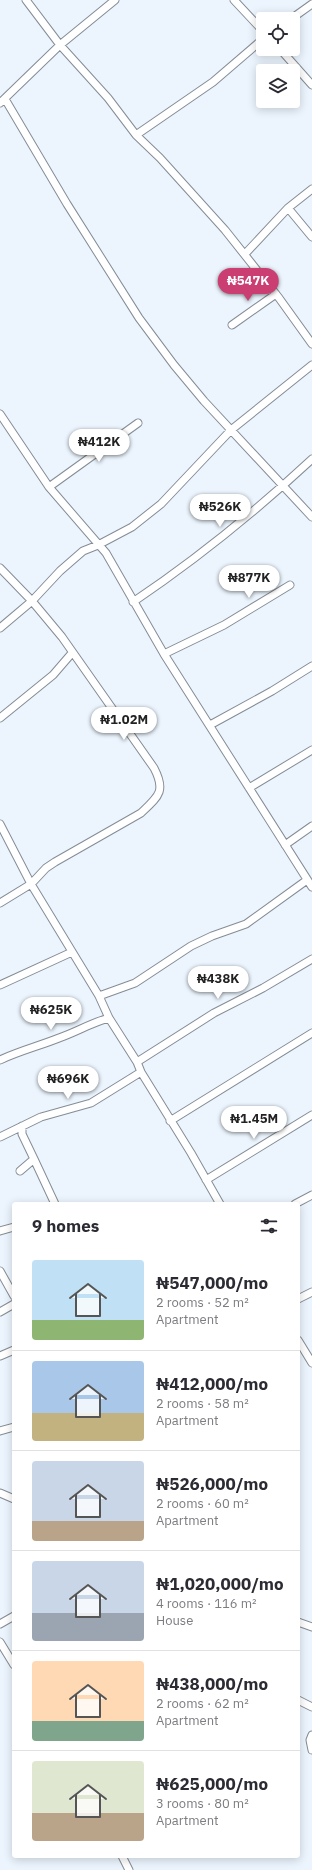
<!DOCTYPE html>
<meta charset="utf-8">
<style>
:root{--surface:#fff;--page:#f2f2f3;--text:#2b2b33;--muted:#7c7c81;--line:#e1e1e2;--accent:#ca3e72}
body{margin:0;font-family:"IBM Plex Sans",sans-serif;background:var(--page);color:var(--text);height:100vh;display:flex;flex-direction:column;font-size:15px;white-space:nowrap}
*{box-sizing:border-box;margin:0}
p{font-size:13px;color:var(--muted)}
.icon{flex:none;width:22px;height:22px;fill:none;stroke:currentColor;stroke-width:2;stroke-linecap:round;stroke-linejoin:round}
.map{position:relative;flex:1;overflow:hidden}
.details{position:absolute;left:12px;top:1202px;width:288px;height:656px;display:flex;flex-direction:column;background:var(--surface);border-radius:4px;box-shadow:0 2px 10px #0003}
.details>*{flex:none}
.buttons{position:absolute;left:256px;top:12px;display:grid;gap:8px}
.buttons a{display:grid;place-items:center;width:44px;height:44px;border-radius:4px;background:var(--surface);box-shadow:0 2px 10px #0003;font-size:20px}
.price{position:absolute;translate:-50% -34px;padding:0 9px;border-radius:14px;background:#fff;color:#222;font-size:13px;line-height:26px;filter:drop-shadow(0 1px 2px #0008)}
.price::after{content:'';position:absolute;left:50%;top:24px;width:12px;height:9px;margin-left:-6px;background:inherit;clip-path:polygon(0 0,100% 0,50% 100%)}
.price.current{background:var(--accent);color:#fff}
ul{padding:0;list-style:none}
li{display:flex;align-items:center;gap:12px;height:100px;padding:0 20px}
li+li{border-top:1px solid var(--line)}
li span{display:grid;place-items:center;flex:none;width:112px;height:80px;border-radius:4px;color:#555}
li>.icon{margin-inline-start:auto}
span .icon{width:48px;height:48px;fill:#fffc;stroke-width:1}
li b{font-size:17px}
h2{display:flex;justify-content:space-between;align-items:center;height:48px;padding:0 20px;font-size:17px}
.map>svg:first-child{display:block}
</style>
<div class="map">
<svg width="312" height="1870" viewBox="0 0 312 1870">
<rect width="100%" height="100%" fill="#ecf5fe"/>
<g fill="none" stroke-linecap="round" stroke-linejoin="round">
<defs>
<path id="minor" d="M26,0l34,45 48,53 28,37 24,23 65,72 54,68 33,46
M234,0l29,31
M291,19l21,-15
M280,49l32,36
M5,99l62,105 72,114 35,47 30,36 108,116
M0,103l60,-58 55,-45
M136,135l77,-53 50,-43
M288,208l24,29
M245,254l43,-46 24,-19
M232,325l44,-31
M0,414l49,73 57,66 58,101 148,233
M49,487l89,-64
M0,568l32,33 30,36 92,131c12,23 5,28 -13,45l-86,49 -9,6 -15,16 -31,19
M133,602c64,-43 123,-91 179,-143
M0,628l32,-27 28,-30 23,-20 15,-6 34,-18 29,-23 70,-74 81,-65
M164,654l60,-29 66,-40
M0,718l53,-43 19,-22
M210,725l62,-34 40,-25
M249,788l63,-38
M0,824l31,60 68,112 10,22 28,44 4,10 50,81 29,51
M285,845l27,-19
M0,985l72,-33
M99,996l36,-13 56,-37 21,-10 34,-12 61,-44
M0,1060c19,-9 39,-14 59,-22 17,-6 32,-15 50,-20
M137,1062l77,-49 49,-25 49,-29
M170,1121l142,-88
M0,1137l41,-20 50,-14 50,-31
M34,1159l21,45
M20,1171l14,-12 -12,-25v-8
M206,1180l106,-65
M295,1204l17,-9
M0,1231l14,-4
M0,1271l14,25
M298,1299l14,-7
M0,1312l14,-8
M298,1340l14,23
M0,1356l14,-6
M0,1431l14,-4
M0,1493l14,6
M298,1622l14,5
M0,1624l14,-8
M0,1642l14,23
M298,1700l14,7
M312,1735l-2,5 2,10
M122,1856l7,14"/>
</defs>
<use href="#minor" stroke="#848d95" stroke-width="9"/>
<use href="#minor" stroke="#fff" stroke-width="7"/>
</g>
</svg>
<div class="buttons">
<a><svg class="icon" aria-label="locate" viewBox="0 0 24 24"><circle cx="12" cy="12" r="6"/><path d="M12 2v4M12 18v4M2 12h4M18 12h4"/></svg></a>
<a><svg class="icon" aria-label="layers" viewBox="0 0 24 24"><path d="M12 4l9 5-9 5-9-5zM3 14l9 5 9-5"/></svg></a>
</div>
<b class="price current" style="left:248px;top:302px">₦547K</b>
<b class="price" style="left:99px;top:463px">₦412K</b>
<b class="price" style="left:220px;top:528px">₦526K</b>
<b class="price" style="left:249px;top:599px">₦877K</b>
<b class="price" style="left:124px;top:741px">₦1.02M</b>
<b class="price" style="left:218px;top:1000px">₦438K</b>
<b class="price" style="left:51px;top:1031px">₦625K</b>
<b class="price" style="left:68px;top:1100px">₦696K</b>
<b class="price" style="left:254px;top:1140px">₦1.45M</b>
<section class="details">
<h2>9 homes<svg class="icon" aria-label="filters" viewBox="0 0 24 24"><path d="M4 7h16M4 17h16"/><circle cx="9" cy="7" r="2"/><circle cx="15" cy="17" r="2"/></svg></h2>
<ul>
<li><span style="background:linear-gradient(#bfe0f5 75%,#8fb573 0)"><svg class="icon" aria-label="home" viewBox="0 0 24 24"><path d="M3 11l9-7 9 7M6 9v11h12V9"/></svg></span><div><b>₦547,000/mo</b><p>2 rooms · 52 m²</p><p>Apartment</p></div></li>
<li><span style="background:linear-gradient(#a9c7e8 65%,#c2b280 0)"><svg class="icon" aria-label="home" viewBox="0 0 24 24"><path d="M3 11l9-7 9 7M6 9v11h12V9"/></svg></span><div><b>₦412,000/mo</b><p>2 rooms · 58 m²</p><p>Apartment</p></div></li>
<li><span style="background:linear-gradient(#c9d6e8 75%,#b9a48a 0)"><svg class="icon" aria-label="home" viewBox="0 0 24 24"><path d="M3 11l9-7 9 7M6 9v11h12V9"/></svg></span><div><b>₦526,000/mo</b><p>2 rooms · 60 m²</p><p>Apartment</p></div></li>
<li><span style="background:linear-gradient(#c9d6e8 65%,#9aa5b1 0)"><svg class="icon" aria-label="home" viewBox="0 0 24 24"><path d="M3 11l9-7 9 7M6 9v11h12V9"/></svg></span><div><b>₦1,020,000/mo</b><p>4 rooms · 116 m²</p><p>House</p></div></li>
<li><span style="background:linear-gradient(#ffd9b3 75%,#7fa58c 0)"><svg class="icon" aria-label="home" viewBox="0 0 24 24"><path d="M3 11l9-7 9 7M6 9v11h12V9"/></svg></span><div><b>₦438,000/mo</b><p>2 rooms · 62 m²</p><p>Apartment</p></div></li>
<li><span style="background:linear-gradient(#dfe7d0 65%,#b9a48a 0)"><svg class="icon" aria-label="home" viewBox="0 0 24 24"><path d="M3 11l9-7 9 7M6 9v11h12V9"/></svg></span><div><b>₦625,000/mo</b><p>3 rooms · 80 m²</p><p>Apartment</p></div></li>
</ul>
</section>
</div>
